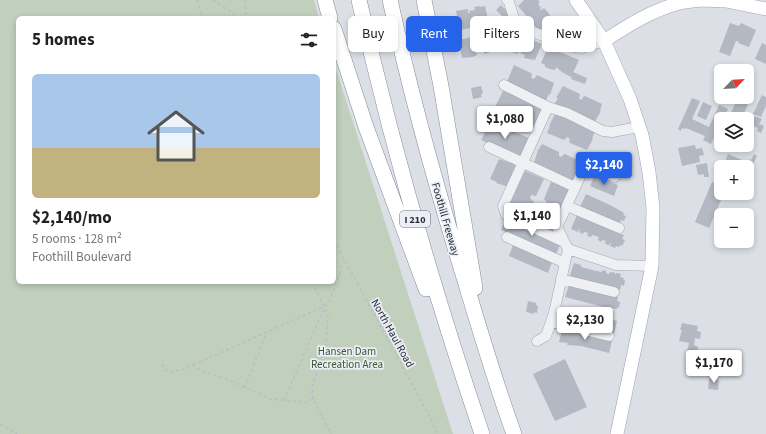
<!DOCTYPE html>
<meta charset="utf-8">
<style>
:root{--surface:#fff;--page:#f2f2f2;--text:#222;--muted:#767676;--accent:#2563eb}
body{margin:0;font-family:"Source Sans 3",sans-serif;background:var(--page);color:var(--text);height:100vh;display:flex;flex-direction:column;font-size:15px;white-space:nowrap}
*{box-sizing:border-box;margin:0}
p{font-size:13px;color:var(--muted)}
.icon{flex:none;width:22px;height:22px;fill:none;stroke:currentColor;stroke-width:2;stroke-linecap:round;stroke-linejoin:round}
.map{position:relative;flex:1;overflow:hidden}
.drawer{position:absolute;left:16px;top:16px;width:320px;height:268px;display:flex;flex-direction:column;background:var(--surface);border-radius:6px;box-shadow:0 2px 6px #0003}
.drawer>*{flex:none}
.guide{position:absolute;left:348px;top:16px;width:358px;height:36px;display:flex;gap:8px}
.needle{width:26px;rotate:65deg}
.controls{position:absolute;left:714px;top:64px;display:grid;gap:8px}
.controls a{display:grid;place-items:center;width:40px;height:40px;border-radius:6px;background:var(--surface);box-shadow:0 2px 6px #0003;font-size:20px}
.price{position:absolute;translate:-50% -34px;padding:0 9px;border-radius:4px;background:#fff;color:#222;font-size:13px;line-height:26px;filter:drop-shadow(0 1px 2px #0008)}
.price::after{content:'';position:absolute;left:50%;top:24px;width:12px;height:9px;margin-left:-6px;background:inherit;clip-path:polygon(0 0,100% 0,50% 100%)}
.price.active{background:var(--accent);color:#fff}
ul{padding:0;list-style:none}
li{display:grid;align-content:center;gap:8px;height:212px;padding:0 16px}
li span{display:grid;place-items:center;height:124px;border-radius:6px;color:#555}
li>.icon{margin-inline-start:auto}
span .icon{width:72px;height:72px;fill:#fffc;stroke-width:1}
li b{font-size:17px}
h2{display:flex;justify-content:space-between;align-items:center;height:48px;padding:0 16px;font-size:17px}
.tag{padding:0 14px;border-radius:6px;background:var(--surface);box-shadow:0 2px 6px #0003;font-size:14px;line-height:36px}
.tag.active{background:var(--accent);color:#fff}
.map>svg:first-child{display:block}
</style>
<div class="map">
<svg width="766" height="434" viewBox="0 0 766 434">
<rect width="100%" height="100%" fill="#dcdfe6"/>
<path fill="#c1cfbd" d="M0,0h314l5,18h-301v264h316v-219l119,371h-453z"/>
<path fill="#b3b8c2" d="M524,0h14l2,2 -2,2 3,4 -1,1 1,1 3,-2 3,3 6,9 -14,11 -21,-25z
M501,5l9,9 -5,5 -9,-9z
M480,6v1l5,-1 4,18 -29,6 -4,-19 12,-2v4h2l-1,-2 6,-1 -1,-3z
M730,23l9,3 2,-3 15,7 -7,17 -11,-4 1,-1 -5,-2 2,1 -6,15 -11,-4z
M512,31l30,13 -7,16 -11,-2 1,-3 -5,-2 1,-1 -2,-1 -1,3 -10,-3 1,-2 -4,-1z
M502,32l1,6 -8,2 -1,-7z
M491,33l4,18 -11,3v-2h-8l1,3 -4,2 -11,1 -3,-18z
M762,43l4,2v19l-11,-5z
M548,47l31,13 -8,17 -9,-5 -6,-5 -1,3 -5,-1 -5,-2v-2l-4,-2z
M514,65l17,8 1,2 -1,3 3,1 3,-4 17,8 -4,12 -1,-1 -4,8 -39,-18z
M573,72l14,6 -2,6 -14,-5z
M481,86l2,7 -2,1 1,3 -9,2 -2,-11z
M563,86l17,8 -1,5 3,1 1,-3 2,-1 17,8 -2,7h1l-7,12 -40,-18 4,-7h-2z
M503,91l40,17 -9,19 -17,-7 1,-5 -3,-1 -2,3h-2l-17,-8z
M747,92l6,2 -12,25 -11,-4 8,-18h9z
M762,95l4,2v9l-5,11 -8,-3z
M692,98l8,3 -8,18 17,8 10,-22 9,4 -5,10h-2v5l-10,20 -8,-4 2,-4 -19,-8 -1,1 -3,-1 -1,3 -3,-2z
M703,102l9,4 -6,14 -9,-4z
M555,114l40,17 -3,8h1l-6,11 -17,-7 -1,-2 1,-2 -3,-2 -3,3 -17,-7 3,-7h-1z
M755,116l7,3 -4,7 2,-2 4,2 -3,7 -4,-2 1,-3 -7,-3z
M490,121l17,8v2l-1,2 3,2 3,-4 17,7 -8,20 -40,-18 4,-7 -1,-1z
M542,144l17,8v4l3,1 1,-2 2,-1 17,8 -8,19 -40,-18 4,-13z
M695,145l1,4 6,-1 2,7 -5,1 1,6 -18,4 -4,-18z
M728,154l14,6 -3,7h-14l-1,-3z
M754,154l3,2 -10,21v-8l2,-5 -2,-1 2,-4 2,1z
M602,158l15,8 -4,8 -15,-7z
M499,159l12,4 7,5 -9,19 -13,-4 1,-1 -7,-3z
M707,163l2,14h-5v-3l-6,1 -2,-10z
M525,171l19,8 -8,17 -5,-1 -1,3 4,4 -8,17 -19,-9z
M595,175l23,10 -4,11 -24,-10z
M551,182l7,3 1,-1 12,7 -18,40 -8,-4v1l-11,-6 8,-17h4l1,-2 -3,-4z
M712,182l9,4v7h3l-15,35 -14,-6z
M586,194l26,12 12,7 -1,2 3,1 -2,5 -3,-1 -2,5 -39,-18z
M577,215l12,4 -1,2 9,1 -1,2 11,3v1l8,3 -1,1 10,3 -2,4 3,1 -3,6 -2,-1 -1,2 -3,-1 -1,2 -5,-2 1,-3h-1l-1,2 -4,-1 1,-3 -4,-1 -1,2 -3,-2 1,-3 -7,-2 -1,2 -4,-1 1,-3 -4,-1 -1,2 -4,-2 1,-2 -1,-1 -1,3 -7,-3z
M505,222l8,3v-2l48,20 -5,11 -55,-24z
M513,245l39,17 -4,11 -39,-17z
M574,263l7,2v2l15,4 6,1v-2l4,1v2l3,1 1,-2 5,1v2l1,-2 5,1 -1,3 4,1 -1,2h2l-1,6 -3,-1 -1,5 -51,-12z
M569,285l49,12 -1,4 3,1 -1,6 -2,-1v2l-10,-1 -42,-11z
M528,301l8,2v2l2,1 -1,7 -3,-1v2l-8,-2z
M567,309l50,12 -3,13 -50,-12 1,-5h-3l1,-6 3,1z
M682,323l16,3 -1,5 4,1 -1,7 -5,-1 -1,7 4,2 -2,10 -10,-2 3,-12 -10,-2 3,-11h-2z
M562,330l9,2 1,-1h3l-1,2h9v2l19,3v2l10,1 -3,12 -28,-7 -14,-1 1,-2 -9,-1z
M705,353l9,2 -2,11 -10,-3z
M565,359l22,48 -32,14 -22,-47z
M709,379l10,1 -1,10 -10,-1z"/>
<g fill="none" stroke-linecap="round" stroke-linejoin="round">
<defs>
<path id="minor" d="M507,0l2,2 7,23
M497,27l19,-2 52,21 14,2 22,-7
M504,85l44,22 -45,99 3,9 58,27
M548,107l19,6 36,18 9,1 27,-5
M489,147l86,40
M567,206l52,22
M507,237l58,26
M568,249l48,16 36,1
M561,279l53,13
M551,322l58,14
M537,341l9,-5 8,-23 14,-64 -11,-22 28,-61 30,11"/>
<path id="major" d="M576,0l28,41 26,58 12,36 7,37 4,36 -1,58 -35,168
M703,0l23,1 40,8
M604,41c23,-15 48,-31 76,-38 7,-2 14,-2 22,-3"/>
<path id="highway" d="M325,0l5,18
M359,0c33,147 75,292 123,434
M390,0c21,96 47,190 76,284 15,50 30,101 48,150
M424,0l17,86 34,202
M334,29l32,98 60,162"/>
</defs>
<use href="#minor" stroke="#a2a6af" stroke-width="11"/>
<use href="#major" stroke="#9ba3b1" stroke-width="14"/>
<use href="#highway" stroke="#838d9c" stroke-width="16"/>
<path stroke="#babdc4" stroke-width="1.5" stroke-dasharray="3 3" stroke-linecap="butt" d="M197,0l5,18
M213,0l27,18
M245,0l1,18
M334,240l77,142 20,37 6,15
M312,282l16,32 -2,32 -14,41 1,12 18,35
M162,364l4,6 4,2 14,-3 141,-63
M192,365l13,7 24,8 41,19 36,3 7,-3
M244,388l23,-56
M284,400l41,-94 5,-6 14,-39
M0,424l17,10"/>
<use href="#minor" stroke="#eef0f4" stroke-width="10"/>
<use href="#major" stroke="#fff" stroke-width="13"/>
<use href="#highway" stroke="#fff" stroke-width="15"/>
</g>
<g text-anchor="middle" stroke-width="3.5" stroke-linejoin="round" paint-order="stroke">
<rect fill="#ebeef4" stroke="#616772" stroke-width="1" x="400" y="211" width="30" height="16" rx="3"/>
<g font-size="10" font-weight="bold" fill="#262d3b">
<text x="415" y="223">I 210</text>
</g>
<g font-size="11" fill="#262d3b" stroke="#ebeef4">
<text transform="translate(446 219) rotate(74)" y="4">Foothill Freeway</text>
<text transform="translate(393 333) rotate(61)" y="4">North Haul Road</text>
</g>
<g font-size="11" fill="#395733" stroke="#ebeef4">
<text x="347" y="355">Hansen Dam<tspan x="347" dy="13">Recreation Area</tspan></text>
</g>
</g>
</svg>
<div class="controls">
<a><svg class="needle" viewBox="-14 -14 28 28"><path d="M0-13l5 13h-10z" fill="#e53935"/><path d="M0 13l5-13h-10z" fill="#767676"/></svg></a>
<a><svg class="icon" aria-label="layers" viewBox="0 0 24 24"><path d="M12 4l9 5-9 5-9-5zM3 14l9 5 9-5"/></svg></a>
<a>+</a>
<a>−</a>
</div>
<b class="price" style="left:505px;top:140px">$1,080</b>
<b class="price active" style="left:604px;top:186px">$2,140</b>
<b class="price" style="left:532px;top:237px">$1,140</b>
<b class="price" style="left:585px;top:341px">$2,130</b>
<b class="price" style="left:714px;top:384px">$1,170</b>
<div class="guide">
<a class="tag">Buy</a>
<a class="tag active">Rent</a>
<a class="tag">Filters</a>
<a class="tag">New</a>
</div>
<section class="drawer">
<h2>5 homes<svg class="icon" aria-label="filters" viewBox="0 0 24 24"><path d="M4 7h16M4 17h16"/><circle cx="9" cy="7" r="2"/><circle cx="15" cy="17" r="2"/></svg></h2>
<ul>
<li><span style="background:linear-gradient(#a9c7e8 60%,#c2b280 0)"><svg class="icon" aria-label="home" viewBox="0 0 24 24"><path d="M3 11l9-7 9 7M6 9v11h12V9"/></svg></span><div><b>$2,140/mo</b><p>5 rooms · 128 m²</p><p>Foothill Boulevard</p></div></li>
</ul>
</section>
</div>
